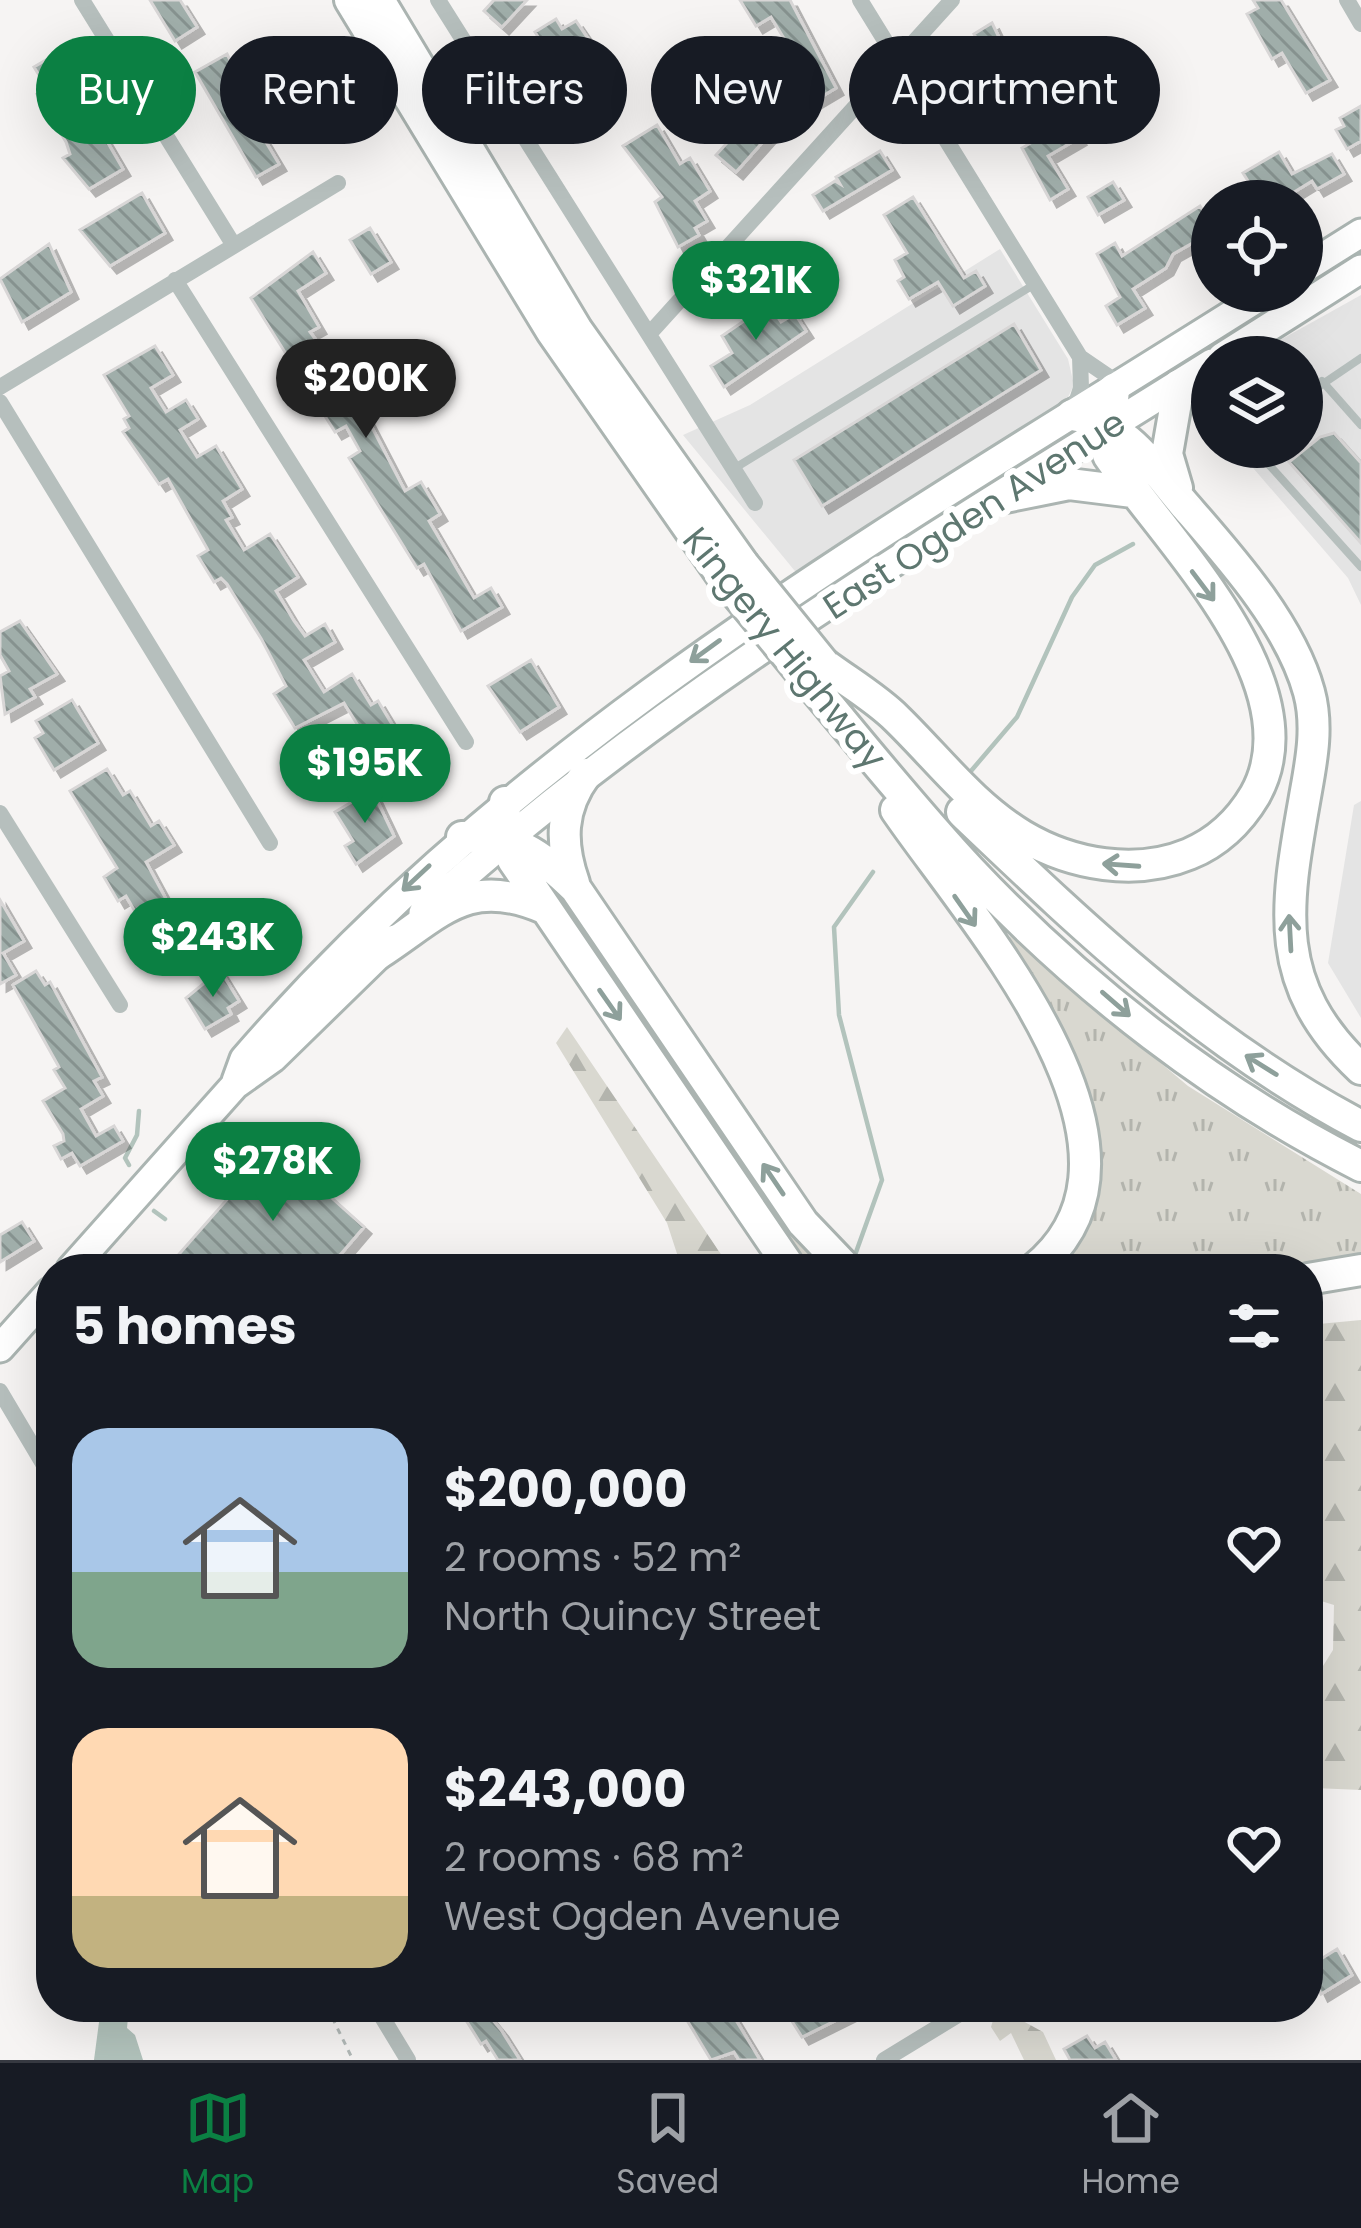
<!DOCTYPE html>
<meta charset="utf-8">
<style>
:root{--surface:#171b24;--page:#20242c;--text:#f1f3f6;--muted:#9ea1a6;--line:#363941;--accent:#0b8043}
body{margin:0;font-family:Poppins,sans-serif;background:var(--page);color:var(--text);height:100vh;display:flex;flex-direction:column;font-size:45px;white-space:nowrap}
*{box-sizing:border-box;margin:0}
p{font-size:39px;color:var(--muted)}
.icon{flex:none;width:66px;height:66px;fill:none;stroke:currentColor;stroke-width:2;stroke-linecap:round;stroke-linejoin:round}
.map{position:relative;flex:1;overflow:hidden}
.sheet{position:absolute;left:36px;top:1254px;width:1287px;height:768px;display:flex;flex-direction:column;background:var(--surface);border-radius:48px;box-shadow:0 12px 48px #0002}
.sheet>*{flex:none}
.banner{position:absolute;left:36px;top:36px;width:1290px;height:108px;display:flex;gap:24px}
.tools{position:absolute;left:1191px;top:180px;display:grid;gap:24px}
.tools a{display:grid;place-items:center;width:132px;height:132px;border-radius:50%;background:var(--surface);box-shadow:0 12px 48px #0002;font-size:60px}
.price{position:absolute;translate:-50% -102px;padding:0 27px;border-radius:42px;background:var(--accent);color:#fff;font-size:39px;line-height:78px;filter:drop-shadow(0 3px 6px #0008)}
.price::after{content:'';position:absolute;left:50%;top:72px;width:36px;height:27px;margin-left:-18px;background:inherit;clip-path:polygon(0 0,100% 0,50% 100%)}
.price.active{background:#222;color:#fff}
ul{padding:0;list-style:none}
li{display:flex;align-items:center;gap:36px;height:300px;padding:0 36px}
li span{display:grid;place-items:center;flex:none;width:336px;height:240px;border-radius:36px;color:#555}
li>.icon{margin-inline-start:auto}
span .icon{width:144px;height:144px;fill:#fffc;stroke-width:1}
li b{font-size:51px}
h2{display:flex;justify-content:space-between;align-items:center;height:144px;padding:0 36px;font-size:51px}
.tag{padding:0 42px;border-radius:54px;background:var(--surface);box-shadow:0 12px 48px #0002;font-size:42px;line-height:108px}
.tag.active{background:var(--accent);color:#fff}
.tab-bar{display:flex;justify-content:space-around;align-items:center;height:168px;border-top:3px solid var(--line);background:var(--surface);font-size:33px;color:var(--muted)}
.tab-bar a{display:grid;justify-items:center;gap:6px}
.tab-bar .active{color:var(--accent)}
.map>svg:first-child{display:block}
</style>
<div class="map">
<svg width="1361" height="2060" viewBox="0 0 1361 2060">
<defs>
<pattern id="grass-tufts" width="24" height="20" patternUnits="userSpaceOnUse" patternTransform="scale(3)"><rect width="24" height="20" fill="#d9d8d0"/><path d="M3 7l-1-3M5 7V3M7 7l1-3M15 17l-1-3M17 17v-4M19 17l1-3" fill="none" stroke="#b3b4ad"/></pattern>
<pattern id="forest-firs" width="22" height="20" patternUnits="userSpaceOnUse" patternTransform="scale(3)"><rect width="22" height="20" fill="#d9d8d0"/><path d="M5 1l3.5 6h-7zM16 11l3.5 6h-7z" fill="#b3b4ad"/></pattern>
<pattern id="building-back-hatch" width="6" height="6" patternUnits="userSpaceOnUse" patternTransform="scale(3)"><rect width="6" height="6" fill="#a0aeaa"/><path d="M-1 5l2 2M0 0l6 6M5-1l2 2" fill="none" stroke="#86928f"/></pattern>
<filter id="shadow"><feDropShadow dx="7" dy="7" stdDeviation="0" flood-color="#0004"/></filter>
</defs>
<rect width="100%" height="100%" fill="#f6f4f3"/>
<path fill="#e4e4e4" d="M1000,249l68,110 6,26 -6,12 -101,73 -168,106 -116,-141 67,-30z
M1361,295v310l-13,-27 -113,-131h67v-90h-52z
M1361,801v217l-33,-55 26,-158z"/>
<path fill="url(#grass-tufts)" d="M548,877l8,10 98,145 -14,-3 -97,-146z
M1010,936l178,150 173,108v61l-75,14h-235c14,-28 38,-62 45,-93 19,-84 -47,-168 -91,-231z
M678,1062l146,207h-20l-134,-199z"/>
<path fill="url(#forest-firs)" d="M567,1027l164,242h-49l-15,-46 -111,-180z
M1361,1320v470l-47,-2 -6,-11v-87l25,-40 1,-45 -26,-8v-272z
M997,2007l46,25 13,28h-32l-13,-27 -11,8 -9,-14z"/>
<path fill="#b2c3bc" d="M101,2007h28l-2,21 8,7 8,25h-49z"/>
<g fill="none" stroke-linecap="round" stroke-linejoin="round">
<path stroke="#b2c3bc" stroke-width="4.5" d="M971,771l46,-54 55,-120 23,-32 38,-21
M129,1165l-4,-7 12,-23 2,-24
M154,1211l11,8
M855,1255l27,-75 -43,-165 -5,-88 39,-55"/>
</g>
<path fill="url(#building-back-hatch)" stroke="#d8d6d6" stroke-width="3" filter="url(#shadow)" d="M150,0h30l17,27 -22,14z
M494,0h33l-25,27 -18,-16z
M740,0h50l46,88 -37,22 -22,-40 -13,7 -8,-13 32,-19 -17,-28 -15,9z
M1253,0h28l49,80 -24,13 -24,-40 -10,6 -25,-45 11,-6z
M556,19l6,10 14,-8 40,59 -27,16 -8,-13 -23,14 -12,-19 13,-8 -24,-38z
M992,23l24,50 6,-4 8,13 -9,6 16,26 20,-11 22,35 -31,18 20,33 -18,11 -28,-52 12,-7 -14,-23 -14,8 -38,-67 15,-9 -9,-16z
M56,54l67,115 -34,20 -26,-31 7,-4 -4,-12 -29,-48 10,-6 -13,-21z
M227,54l7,14 -6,4 14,30 37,62 -23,13 -61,-105z
M1361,106v35l-14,8 -11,-19 8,-4 -4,-8z
M757,110l19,17 -40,45 -20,-17 11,-12 -13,-11 16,-18 13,12z
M657,125l23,39 10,-6 20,33 -15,10 12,20 -12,7 4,7 -21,12 -23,-45 7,-5 -39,-51z
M880,151l12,19 -69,41 -10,-16 22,-14 5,3 -4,-7z
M1279,152l13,22 40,-20 12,20 -27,15 -5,-8 -31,19 -8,-14 -16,9 -14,-22z
M1113,182l11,18 -26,15 -10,-18z
M142,193l23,40 -55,33 -30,-36z
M913,197l51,81 12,-7 9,15 -32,20 -15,-24 -29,17 -11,-18 6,-4 -9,-17 12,-7 -23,-38z
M1200,206l12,19v43l-16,-27 -23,13 -7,14 -33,21 12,19 -28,17 -11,-19 14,-9 -23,-43 18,-11 7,13z
M370,228l21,34 -20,12 -21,-34z
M49,244l22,48 -49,30 -22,-43z
M313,252l13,21 -28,18 21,36 -9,5 42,57 53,102 16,-9 19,32 -11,7 45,77 17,-10 11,19 -41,24 -37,-67 -7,4 -68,-110 11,-7 -14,-25 -11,6 -84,-134z
M769,304l12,18 14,-8 11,17 -82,56 -13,-21 21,-13 -10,-17z
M1014,324l27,46 -219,136 -28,-46z
M155,346l18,29 -22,13 15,24 20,-12 12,19 -18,11 17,27 19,-11 26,43 -19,12 9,16 -6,3 18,30 26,-16 28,43 -22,14 18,30 11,15 20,-12 10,18 -31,18 20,32 28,-18 19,31 7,-4 30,50 -47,28 -11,-18 22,-13 -28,-45 -49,25 -21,-34 12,-8 -24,-46 -35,-56 -6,-6 -7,4 -16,-26 10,-6 -40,-71 -9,5 -36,-52 6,-4 -5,-9 5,-3 -25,-41z
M1334,433l27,30v80l-72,-81 31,-25z
M20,621l37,53 -27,15 5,8 -30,17 -5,-38 9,-5 -9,-16v-23z
M531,660l28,47 -39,25 -32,-46z
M72,700l26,43 -44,27 -19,-32 8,-5 -7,-12z
M107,769l16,26 7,-4 21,35 8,-5 15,24 -28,17 41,76 -33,19 -14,-23 6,-4 -20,-34 -8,5 -14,-24 13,-9 -47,-77z
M372,790l22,46 -38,28 -11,-18 8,-5 -18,-29z
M0,900l24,41 -21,12 13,22 -16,9z
M220,970l19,31 -11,7 3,6 -26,15 -19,-31z
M36,971l9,14 5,-3 52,95 -8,4 9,15 -22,13 15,27 18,-10 9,15 -43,25 -8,-13 -11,6 -7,-13 10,-5 -1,-7 -20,-33 22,-13 -11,-18 5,-3 -46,-82z
M274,1146l90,81 -36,42h-162z
M22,1222l12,19 -34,21v-27z
M1337,1949l15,26 -31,19 -13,-27z
M482,2007l19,23 19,30h-22l-12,-19 -5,3 -17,-27z
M679,2007h49l32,53h-21l-5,-8 -23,8z
M800,2007h63l-61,30 -14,-22z
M1087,2036l8,12 10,-6 11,18h-46l-6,-11z"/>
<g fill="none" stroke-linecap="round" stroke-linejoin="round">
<defs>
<path id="primary" d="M1302,270l59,-37
M1222,357l139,-88
M423,913c237,-217 518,-380 789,-550
M236,1081l8,-22c288,-332 659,-536 1025,-768
M71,1269l164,-184 38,-27 122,-119
M0,1348l51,-57"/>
<path id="highway" d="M350,0l202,332 170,244
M379,0l198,330 166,234
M1072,415c54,8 79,50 111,88 46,53 107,120 126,189 9,33 3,66 -3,99 -20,113 -37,192 55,278
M1177,488l-10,-34 12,-69
M1000,498l69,-14 64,8
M824,664c24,18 52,34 73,55 41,40 76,87 126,117 49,29 113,40 166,18 29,-12 50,-32 66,-59 62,-110 -89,-254 -147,-340l6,-66
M804,676c55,65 108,132 166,194 111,118 246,223 391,296
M505,802l-1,27 9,31 278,409
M896,810c72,106 286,340 138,459
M962,812c127,121 242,231 399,314
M462,837c51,-3 80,18 114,52l227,334 44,46
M574,883c-14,-40 -14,-74 12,-109
M378,954c63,-41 89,-79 166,-46
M1308,1279l53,-9"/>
</defs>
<use href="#primary" stroke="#abb5b2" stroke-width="33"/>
<use href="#highway" stroke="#abb4b1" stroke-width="36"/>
<path stroke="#b2b9b7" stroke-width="3" stroke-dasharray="6 6" stroke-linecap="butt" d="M327,2007l26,53"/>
<path stroke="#b6bfbd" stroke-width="8" d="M1322,381l39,44
M1302,398l59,-40
M1253,447l108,120
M735,468l300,-184"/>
<path stroke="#b6bfbd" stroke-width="16" d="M82,0l151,244
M438,0l317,503
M860,0l220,357 41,28
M1347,0l14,24
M175,280l291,462
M651,332l301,-332
M0,387l338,-204
M0,402l270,441
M1072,415l9,-27 -1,-31
M0,813l120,192
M0,1391l51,86
M376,2007l32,53
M884,2060l87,-53"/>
<use href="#primary" stroke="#fff" stroke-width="27"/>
<use href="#highway" stroke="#fff" stroke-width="30"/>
<defs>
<path id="highway-bridge" d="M743,564l81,100
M722,576l82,100"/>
</defs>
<use href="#highway-bridge" stroke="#abb4b1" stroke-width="36" stroke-linecap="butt"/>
<use href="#highway-bridge" stroke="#fff" stroke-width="30"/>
</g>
<defs><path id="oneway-shaft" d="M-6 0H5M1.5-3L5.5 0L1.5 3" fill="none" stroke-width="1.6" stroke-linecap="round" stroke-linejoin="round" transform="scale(3)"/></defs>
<g stroke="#8ea09b">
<use href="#oneway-shaft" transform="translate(1203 586) rotate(53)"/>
<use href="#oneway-shaft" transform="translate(705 651) rotate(144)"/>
<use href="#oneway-shaft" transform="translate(1121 865) rotate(-176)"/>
<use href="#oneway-shaft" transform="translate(416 878) rotate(137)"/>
<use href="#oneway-shaft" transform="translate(965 911) rotate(55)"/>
<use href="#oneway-shaft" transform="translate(1290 933) rotate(-93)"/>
<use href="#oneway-shaft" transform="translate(1116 1004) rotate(41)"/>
<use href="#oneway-shaft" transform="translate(610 1005) rotate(55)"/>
<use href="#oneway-shaft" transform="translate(1261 1065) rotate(-148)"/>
<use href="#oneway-shaft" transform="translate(773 1179) rotate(-124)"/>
</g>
<g text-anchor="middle" stroke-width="12" stroke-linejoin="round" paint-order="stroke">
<g font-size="36" fill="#5e7770" stroke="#fff">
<text transform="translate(974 514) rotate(-33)" y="13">East Ogden Avenue</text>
<text transform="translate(785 648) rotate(51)" y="13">Kingery Highway</text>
</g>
</g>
</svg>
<div class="tools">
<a><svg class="icon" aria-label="locate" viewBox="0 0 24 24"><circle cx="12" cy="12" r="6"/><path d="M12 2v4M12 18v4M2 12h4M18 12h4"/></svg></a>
<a><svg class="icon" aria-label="layers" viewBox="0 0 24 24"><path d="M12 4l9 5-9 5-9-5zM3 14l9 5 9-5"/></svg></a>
</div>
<b class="price" style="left:756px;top:343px">$321K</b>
<b class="price active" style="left:366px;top:441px">$200K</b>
<b class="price" style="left:365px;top:826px">$195K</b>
<b class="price" style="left:213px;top:1000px">$243K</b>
<b class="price" style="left:273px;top:1224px">$278K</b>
<div class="banner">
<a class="tag active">Buy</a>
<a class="tag">Rent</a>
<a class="tag">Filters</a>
<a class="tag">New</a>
<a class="tag">Apartment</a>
</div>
<section class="sheet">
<h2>5 homes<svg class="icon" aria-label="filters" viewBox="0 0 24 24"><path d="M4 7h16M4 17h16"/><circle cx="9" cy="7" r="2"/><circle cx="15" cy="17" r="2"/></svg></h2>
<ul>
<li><span style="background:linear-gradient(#a9c7e8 60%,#7fa58c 0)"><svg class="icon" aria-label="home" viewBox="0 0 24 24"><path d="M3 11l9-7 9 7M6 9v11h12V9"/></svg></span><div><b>$200,000</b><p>2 rooms · 52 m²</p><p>North Quincy Street</p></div><svg class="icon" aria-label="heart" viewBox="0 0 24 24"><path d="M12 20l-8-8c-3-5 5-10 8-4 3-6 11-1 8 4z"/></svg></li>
<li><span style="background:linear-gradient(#ffd9b3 70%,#c2b280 0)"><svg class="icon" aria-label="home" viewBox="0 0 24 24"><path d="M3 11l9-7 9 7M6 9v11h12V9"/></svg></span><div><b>$243,000</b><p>2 rooms · 68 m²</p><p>West Ogden Avenue</p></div><svg class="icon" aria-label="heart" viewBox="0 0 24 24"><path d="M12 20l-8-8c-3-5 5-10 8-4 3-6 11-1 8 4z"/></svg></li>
</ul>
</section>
</div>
<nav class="tab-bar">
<a class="active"><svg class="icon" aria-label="map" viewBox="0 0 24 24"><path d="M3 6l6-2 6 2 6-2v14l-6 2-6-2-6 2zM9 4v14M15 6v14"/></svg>Map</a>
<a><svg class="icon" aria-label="saved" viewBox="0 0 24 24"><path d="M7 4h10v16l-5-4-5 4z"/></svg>Saved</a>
<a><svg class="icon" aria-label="home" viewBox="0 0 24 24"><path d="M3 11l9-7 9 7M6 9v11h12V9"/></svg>Home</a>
</nav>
